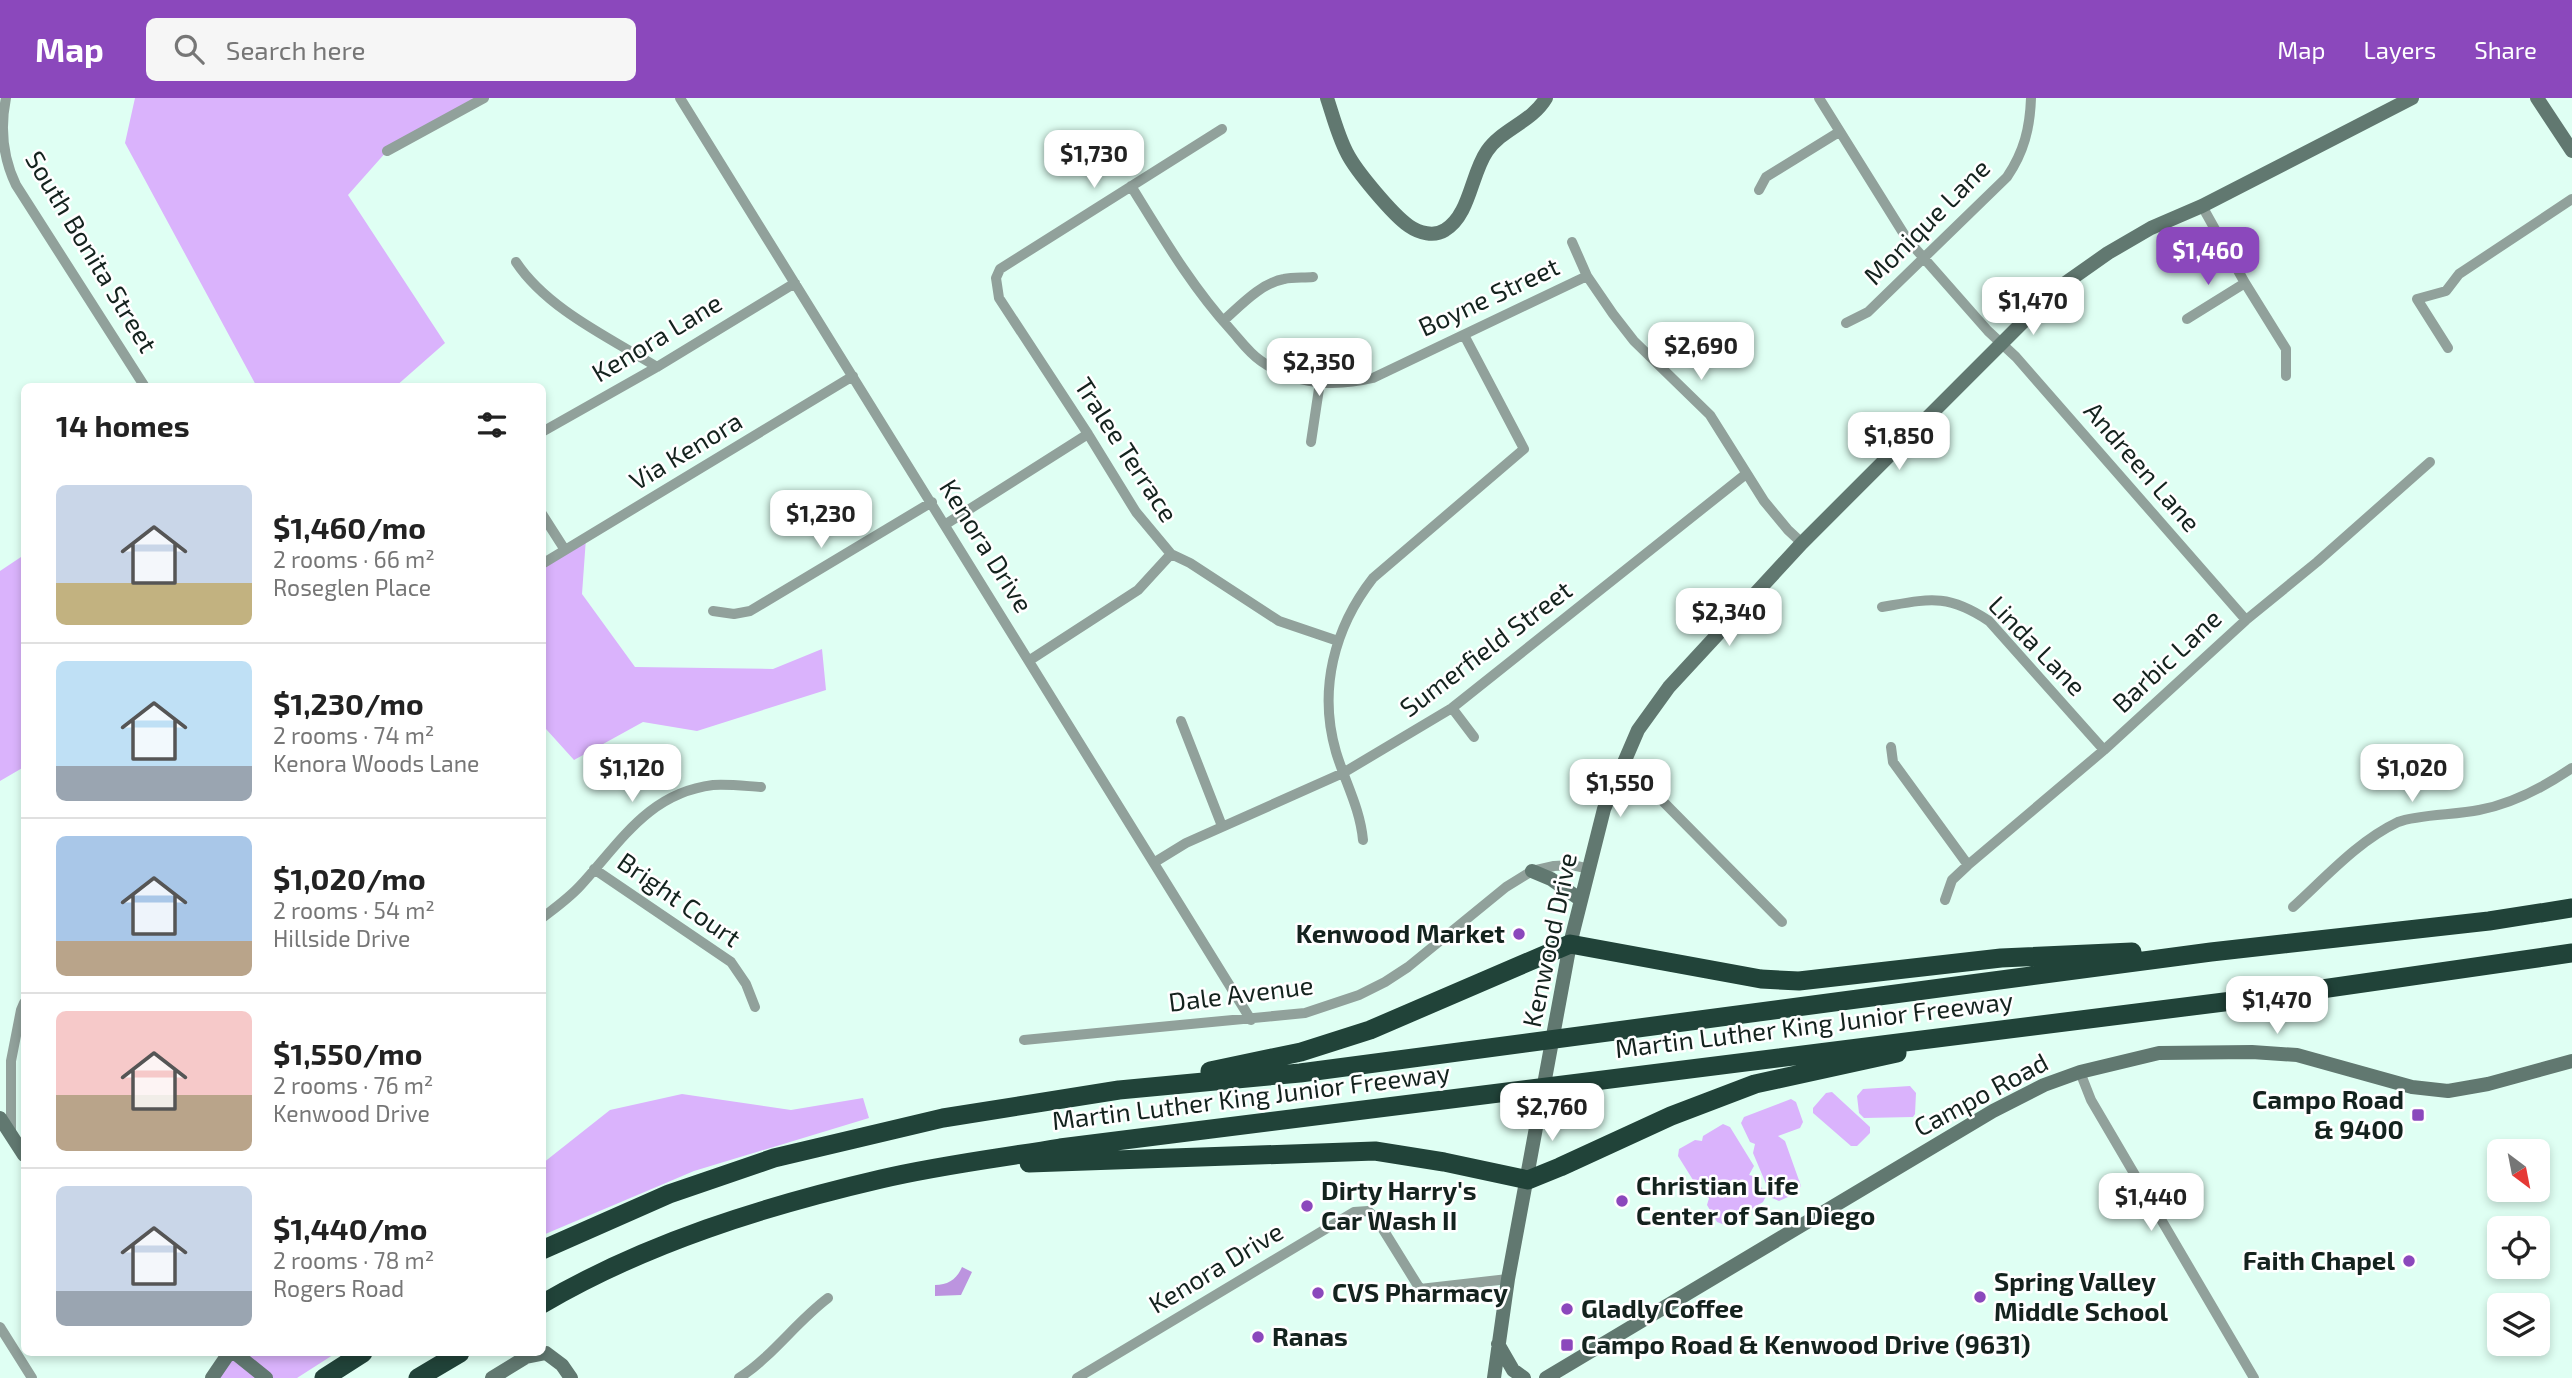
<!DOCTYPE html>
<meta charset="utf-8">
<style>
:root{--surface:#fff;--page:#f6f6f6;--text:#222;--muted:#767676;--line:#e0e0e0;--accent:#8b48bc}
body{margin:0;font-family:"Exo 2",sans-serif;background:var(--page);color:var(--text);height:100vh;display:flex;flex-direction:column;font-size:26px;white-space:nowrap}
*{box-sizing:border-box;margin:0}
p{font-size:23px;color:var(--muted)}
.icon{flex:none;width:38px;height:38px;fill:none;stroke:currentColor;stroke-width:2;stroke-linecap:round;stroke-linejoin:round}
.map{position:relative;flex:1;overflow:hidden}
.details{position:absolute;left:21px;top:285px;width:525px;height:973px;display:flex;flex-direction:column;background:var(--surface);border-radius:10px;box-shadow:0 4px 10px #0003}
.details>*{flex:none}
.needle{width:46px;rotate:148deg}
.buttons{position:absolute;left:2487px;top:1041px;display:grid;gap:14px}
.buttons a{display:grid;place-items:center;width:63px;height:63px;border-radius:10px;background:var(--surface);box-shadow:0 4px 10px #0003;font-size:35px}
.price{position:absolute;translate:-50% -60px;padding:0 16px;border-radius:14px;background:#fff;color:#222;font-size:23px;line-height:46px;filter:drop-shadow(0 2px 4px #0008)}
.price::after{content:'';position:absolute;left:50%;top:42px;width:21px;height:16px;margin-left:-10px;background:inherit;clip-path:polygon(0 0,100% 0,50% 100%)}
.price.current{background:var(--accent);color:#fff}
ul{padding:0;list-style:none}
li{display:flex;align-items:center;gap:21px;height:175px;padding:0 35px}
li+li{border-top:2px solid var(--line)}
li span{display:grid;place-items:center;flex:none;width:196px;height:140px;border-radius:10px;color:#555}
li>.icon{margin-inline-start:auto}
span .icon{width:84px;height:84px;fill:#fffc;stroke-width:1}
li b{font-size:30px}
h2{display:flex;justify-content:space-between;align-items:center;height:84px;padding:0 35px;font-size:30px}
header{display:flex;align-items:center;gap:42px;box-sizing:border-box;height:98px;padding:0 35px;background:var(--accent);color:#fff}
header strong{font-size:33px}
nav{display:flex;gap:38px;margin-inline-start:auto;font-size:24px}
.search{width:490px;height:63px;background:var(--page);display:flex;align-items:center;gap:18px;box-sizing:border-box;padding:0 24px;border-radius:10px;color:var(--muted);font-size:26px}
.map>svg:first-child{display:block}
</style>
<header>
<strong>Map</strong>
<div class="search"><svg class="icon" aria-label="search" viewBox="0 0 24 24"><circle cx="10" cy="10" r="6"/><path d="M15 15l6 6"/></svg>Search here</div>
<nav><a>Map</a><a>Layers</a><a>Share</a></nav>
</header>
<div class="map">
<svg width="2572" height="1280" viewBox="0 0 2572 1280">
<rect width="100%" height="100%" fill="#dffff3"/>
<path fill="#dab3fc" d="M135,0h344l-92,53 -39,44 97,148 -50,44h-138l-132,-244z
M586,440l-4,56 53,73 138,2 49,-20 4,41 -129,41 -54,-9 -69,38 -28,-31 -3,1 -1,-167z
M24,457v212l-24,14v-210z
M1910,988l6,7 -1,21 -2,3 -49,1 -5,-5 -2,-17 6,-7z
M1832,994l38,35v6l-13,13h-6l-38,-33v-5l13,-15z
M682,996l109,16 72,-12 6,20 -175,53 -151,64v-72l67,-53z
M1791,1001l5,3 7,20 -3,6 -22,8 7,5 16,45 -4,7 -18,8 -7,-3 -19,-45 2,-9 -5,-2 -9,-19 3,-6z
M1723,1026l7,3 24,39 -5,9 7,2 10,19 -3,6 -38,23 -8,-3 -10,-17 2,-7 -6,-2 -25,-40 1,-7 16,-9 7,1 1,-5z
M230,1255h106l-39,25h-85z"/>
<path fill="#bc94df" d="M962,1169l10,5 -11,23 -26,1v-11c13,0 22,-6 27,-18z"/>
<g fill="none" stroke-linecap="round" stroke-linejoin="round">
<path stroke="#91a19b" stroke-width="10" d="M6,0c-6,30 -3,60 10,87l129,202
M680,0l571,922
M1819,0l88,141 81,92 28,26 230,263
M1222,31l-222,140 -4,9 3,20 89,136 48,78 35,42 19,9 89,58 59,20
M387,53l97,-53
M1131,88c31,50 60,100 100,144 9,10 18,23 30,31 33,23 73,26 112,17l214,-102
M1759,92l7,-13 73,-45
M2202,108l43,77 41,66v27
M1572,144l15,34 26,38 21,27 76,74 54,86 24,29 14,13
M516,164c31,47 94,76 141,105
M2187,221l58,-36
M1223,223c17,-15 38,-38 61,-42 9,-2 20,-1 29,-2
M1846,225l22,-11 139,-135c17,-25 23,-49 24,-79
M2448,250l-31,-49 29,-8 13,-17 113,-75
M542,334l115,-65 138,-84
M1311,344l9,-60
M542,416l23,36
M946,426l142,-90
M542,466l311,-188
M1882,509c47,-8 65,-14 107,14l115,129
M713,513l21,3 16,-3 182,-109
M1030,562l108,-70 33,-36
M1452,610l22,29
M1181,623l41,105
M1891,649l2,15 75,103
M1623,663l159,161
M1363,742c-3,-32 -18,-58 -27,-88 -18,-62 -2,-124 37,-174l151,-129 -60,-114
M1155,764l31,-19 157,-70 109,-65 294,-234
M594,771l137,93 15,22 9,23
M1945,802l7,-20 16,-15 136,-115 142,-130 71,-58 113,-100
M2293,809c33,-30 65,-66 105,-85 20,-8 58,-7 81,-12 33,-6 65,-23 93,-42
M542,820c13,-10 27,-20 38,-32 40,-43 68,-93 133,-101 16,-1 32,1 48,2
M1024,942l281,-27 54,-18 26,-13 23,-15 98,-80 26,-16 22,-5 18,-1 18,4
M2080,974l11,28 163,278
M11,1037v-74l10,-51 3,-7
M0,1229l32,51
M739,1280c34,-22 57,-56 89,-80
M1077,1280l277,-166 14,-1 8,7 44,71 88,-10"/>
<path stroke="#617870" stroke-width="14" d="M1327,0c6,18 11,38 20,55 9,18 46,62 62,73 10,7 25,11 36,4 25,-15 26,-56 42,-79 15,-22 45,-29 59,-53
M2537,0l35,53
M1532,773l19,8 30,21
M0,1020l24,37
M1498,1246l15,26 11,8
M235,1255l31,25
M212,1280l17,-25
M492,1280l34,-21 20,-4 16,12 9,13
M1494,1280l14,-99 62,-335 34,-135 34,-79 31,-43 133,-144 220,-220 42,-39 44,-31 43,-25 51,-22 210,-108
M1546,1280l447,-267 51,-26 36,-13 79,-19 93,-1 45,3 115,32 36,4 40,-7 84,-23"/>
<path stroke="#214339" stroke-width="19" d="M1210,973l91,-19 69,-22 200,-86 191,35 38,2 202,-23 131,-6
M1029,1065l346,-12 69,11 84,18 32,-13 111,-51 84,-32 142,-31
M542,1152l127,-56 105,-36 169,-40 176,-28 181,-17 911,-121 278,-31 83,-13
M542,1206c104,-61 223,-98 339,-125 59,-14 119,-21 179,-31l1220,-153 292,-42
M324,1280l39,-25
M418,1280l42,-25"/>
</g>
<g fill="#8b48bc" stroke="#fff" stroke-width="2.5">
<circle cx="1519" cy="836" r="7"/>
<rect x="2411" y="1010" width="14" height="14" rx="3.5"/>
<circle cx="1622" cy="1103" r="7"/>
<circle cx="1307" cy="1108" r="7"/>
<circle cx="2409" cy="1163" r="7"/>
<circle cx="1318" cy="1195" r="7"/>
<circle cx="1980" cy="1199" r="7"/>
<circle cx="1567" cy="1211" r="7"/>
<circle cx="1258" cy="1239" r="7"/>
<rect x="1560" y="1240" width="14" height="14" rx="3.5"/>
</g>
<g text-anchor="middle" stroke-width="5" stroke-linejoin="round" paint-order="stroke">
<g font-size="26" fill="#14231e" stroke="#fff">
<text transform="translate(1927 124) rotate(-45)" y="9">Monique Lane</text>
<text transform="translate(91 154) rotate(59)" y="9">South Bonita Street</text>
<text transform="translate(1489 199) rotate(-25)" y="9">Boyne Street</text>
<text transform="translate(657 240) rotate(-31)" y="9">Kenora Lane</text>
<text transform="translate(1126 352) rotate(57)" y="9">Tralee Terrace</text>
<text transform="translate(686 353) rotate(-31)" y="9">Via Kenora</text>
<text transform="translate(2142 369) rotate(49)" y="9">Andreen Lane</text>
<text transform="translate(986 448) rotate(58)" y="9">Kenora Drive</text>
<text transform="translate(2037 548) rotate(46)" y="9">Linda Lane</text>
<text transform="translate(1486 551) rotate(-37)" y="9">Sumerfield Street</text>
<text transform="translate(2167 563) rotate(-43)" y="9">Barbic Lane</text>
<text transform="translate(679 802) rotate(35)" y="9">Bright Court</text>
<text transform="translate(1550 842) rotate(-78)" y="9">Kenwood Drive</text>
<text transform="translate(1241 896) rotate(-7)" y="9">Dale Avenue</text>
<text transform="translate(1814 927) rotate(-7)" y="9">Martin Luther King Junior Freeway</text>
<text transform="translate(1981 997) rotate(-28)" y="9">Campo Road</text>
<text transform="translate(1251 999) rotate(-7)" y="9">Martin Luther King Junior Freeway</text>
<text transform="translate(1216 1170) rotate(-31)" y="9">Kenora Drive</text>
</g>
<g font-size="26" font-weight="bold" fill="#14231e" stroke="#fff" text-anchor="start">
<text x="1505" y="845" text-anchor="end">Kenwood Market</text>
<text x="2404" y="1011" text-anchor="end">Campo Road<tspan x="2404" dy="30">&amp; 9400</tspan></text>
<text x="1636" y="1097">Christian Life<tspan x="1636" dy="30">Center of San Diego</tspan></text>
<text x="1321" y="1102">Dirty Harry's<tspan x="1321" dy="30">Car Wash II</tspan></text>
<text x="2395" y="1172" text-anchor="end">Faith Chapel</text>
<text x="1994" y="1193">Spring Valley<tspan x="1994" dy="30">Middle School</tspan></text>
<text x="1332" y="1204">CVS Pharmacy</text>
<text x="1581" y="1220">Gladly Coffee</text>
<text x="1272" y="1248">Ranas</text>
<text x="1581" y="1256">Campo Road &amp; Kenwood Drive (9631)</text>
</g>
</g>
</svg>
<div class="buttons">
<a><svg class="needle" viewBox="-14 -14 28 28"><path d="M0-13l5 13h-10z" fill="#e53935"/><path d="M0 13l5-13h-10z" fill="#767676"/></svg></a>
<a><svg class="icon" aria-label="locate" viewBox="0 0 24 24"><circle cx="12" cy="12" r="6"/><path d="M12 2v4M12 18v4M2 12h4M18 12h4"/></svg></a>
<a><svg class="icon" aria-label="layers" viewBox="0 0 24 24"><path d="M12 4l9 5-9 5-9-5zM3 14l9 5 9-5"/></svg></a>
</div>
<b class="price" style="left:1094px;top:92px">$1,730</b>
<b class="price current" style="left:2208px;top:189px">$1,460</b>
<b class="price" style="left:2033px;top:239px">$1,470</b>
<b class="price" style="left:1701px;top:284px">$2,690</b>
<b class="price" style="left:1319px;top:300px">$2,350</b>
<b class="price" style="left:1899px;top:374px">$1,850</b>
<b class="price" style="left:821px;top:452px">$1,230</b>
<b class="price" style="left:1729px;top:550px">$2,340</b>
<b class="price" style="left:632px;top:706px">$1,120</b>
<b class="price" style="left:2412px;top:706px">$1,020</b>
<b class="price" style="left:1620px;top:721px">$1,550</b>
<b class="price" style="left:2277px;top:938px">$1,470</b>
<b class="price" style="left:1552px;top:1045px">$2,760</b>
<b class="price" style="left:2151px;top:1135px">$1,440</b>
<section class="details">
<h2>14 homes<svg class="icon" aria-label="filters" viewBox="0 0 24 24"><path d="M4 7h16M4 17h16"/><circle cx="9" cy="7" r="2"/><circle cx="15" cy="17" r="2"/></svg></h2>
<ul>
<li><span style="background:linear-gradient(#c9d6e8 70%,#c2b280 0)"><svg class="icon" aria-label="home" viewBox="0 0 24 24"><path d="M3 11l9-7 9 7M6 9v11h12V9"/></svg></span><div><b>$1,460/mo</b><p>2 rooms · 66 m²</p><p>Roseglen Place</p></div></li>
<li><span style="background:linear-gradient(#bfe0f5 75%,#9aa5b1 0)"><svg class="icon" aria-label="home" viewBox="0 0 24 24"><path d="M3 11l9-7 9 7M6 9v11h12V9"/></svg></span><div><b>$1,230/mo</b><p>2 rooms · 74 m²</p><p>Kenora Woods Lane</p></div></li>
<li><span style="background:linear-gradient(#a9c7e8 75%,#b9a48a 0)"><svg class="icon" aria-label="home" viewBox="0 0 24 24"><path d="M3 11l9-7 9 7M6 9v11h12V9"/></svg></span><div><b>$1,020/mo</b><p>2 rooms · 54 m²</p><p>Hillside Drive</p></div></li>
<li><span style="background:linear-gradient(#f6c9c9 60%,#b9a48a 0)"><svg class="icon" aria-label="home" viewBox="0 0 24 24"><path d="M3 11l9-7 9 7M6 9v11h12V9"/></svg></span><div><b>$1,550/mo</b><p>2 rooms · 76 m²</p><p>Kenwood Drive</p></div></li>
<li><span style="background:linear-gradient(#c9d6e8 75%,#9aa5b1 0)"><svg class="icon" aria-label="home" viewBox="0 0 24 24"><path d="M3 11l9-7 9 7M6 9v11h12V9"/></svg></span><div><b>$1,440/mo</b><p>2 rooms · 78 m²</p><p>Rogers Road</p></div></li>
</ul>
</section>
</div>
